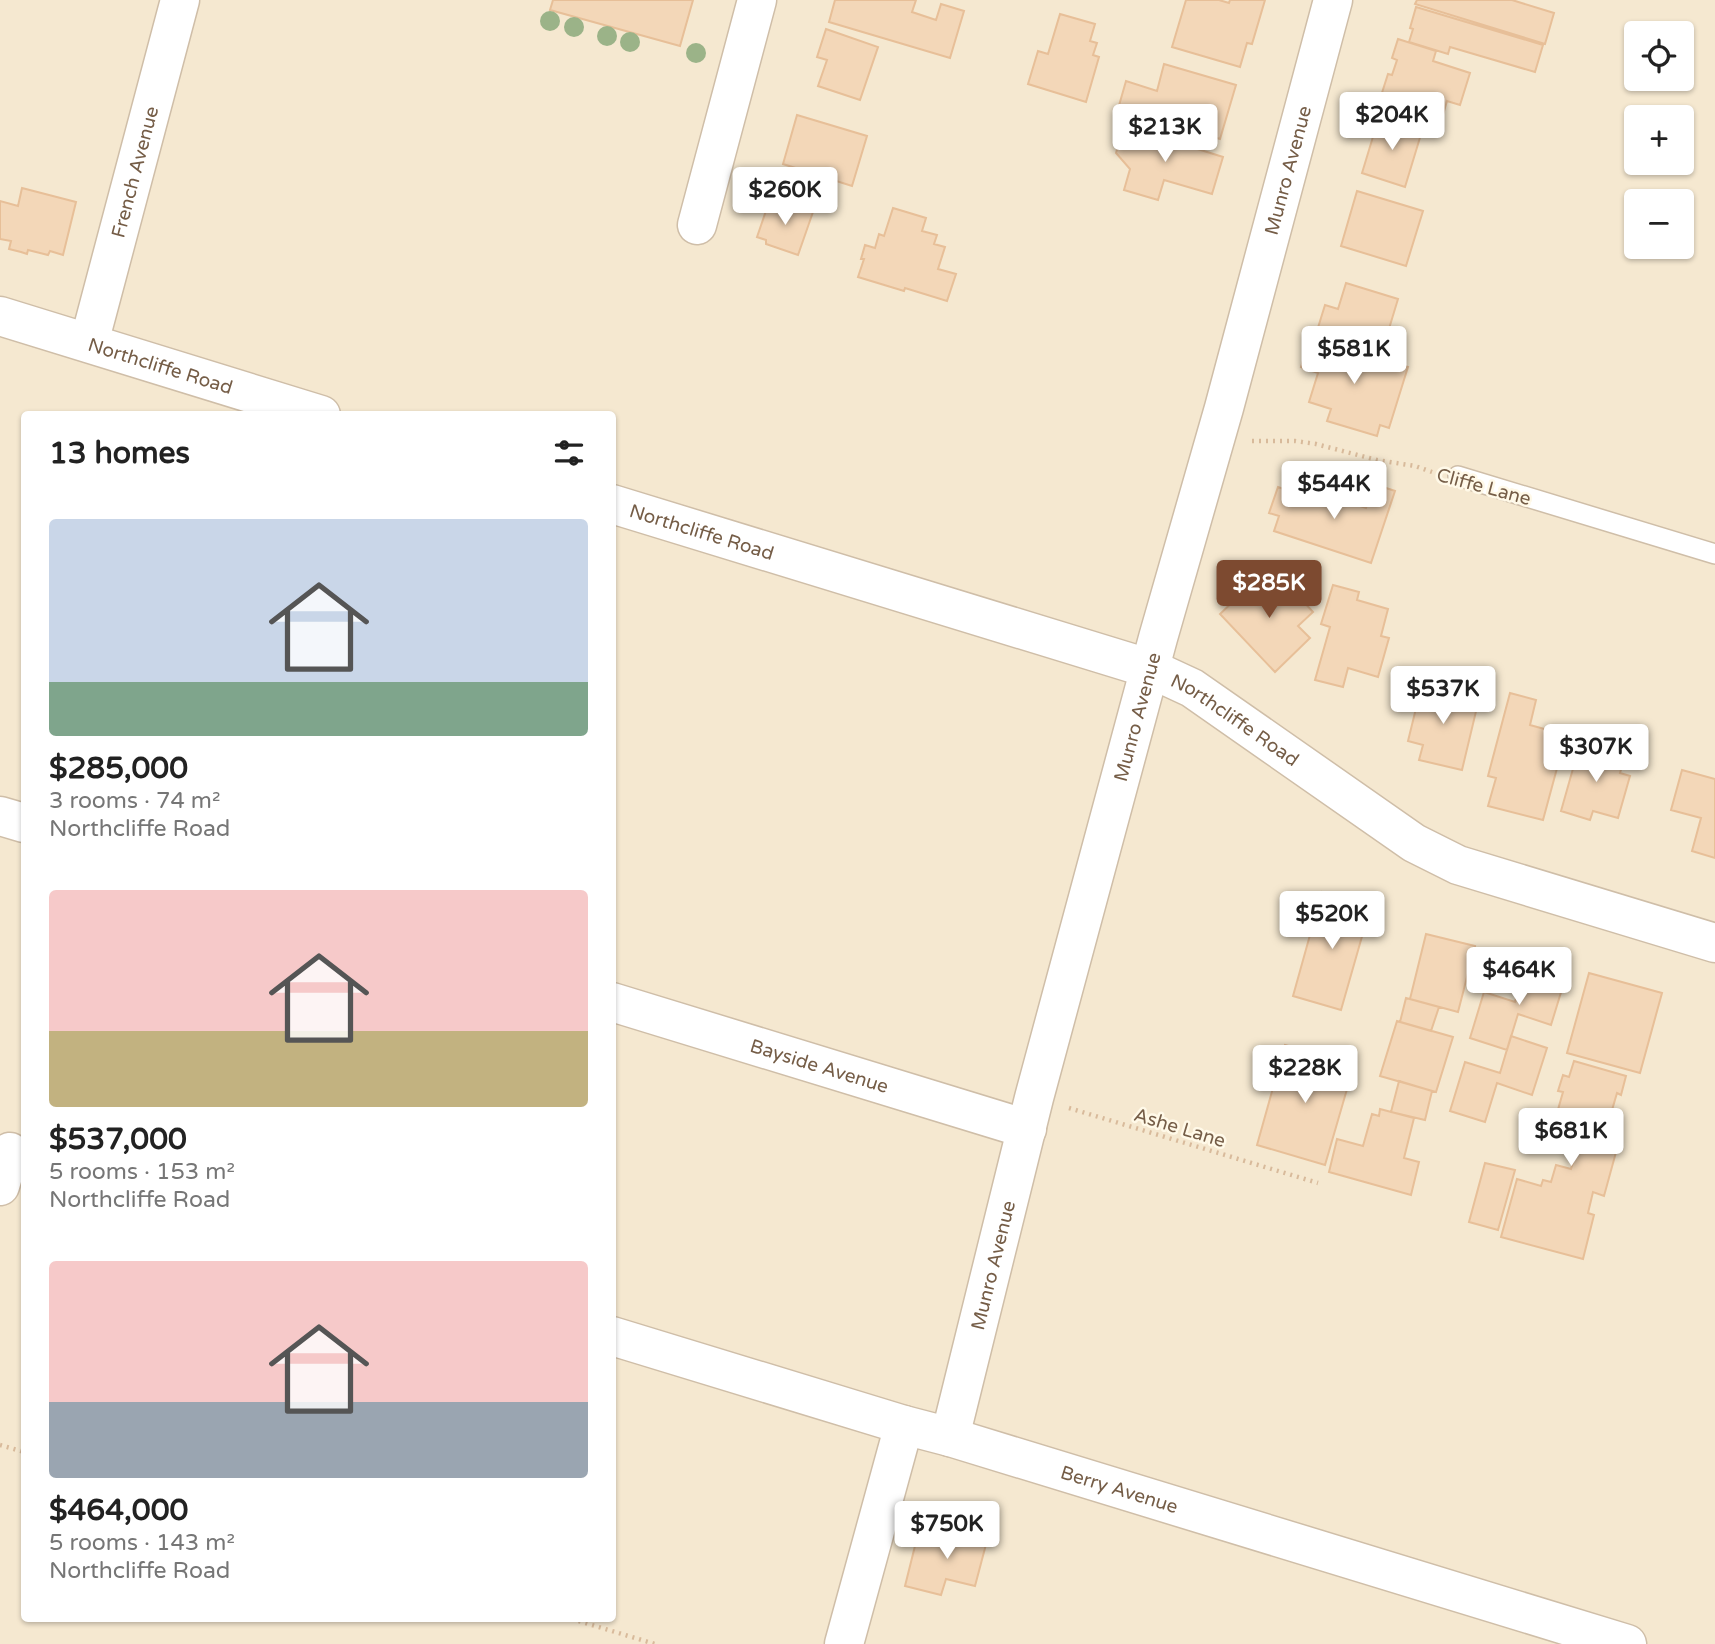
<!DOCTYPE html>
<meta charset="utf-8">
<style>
:root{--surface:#fff;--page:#f2f2f2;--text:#222;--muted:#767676;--accent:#7d4a30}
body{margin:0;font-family:"Varela Round",sans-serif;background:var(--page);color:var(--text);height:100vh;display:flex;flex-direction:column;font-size:26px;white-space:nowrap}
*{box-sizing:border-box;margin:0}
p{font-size:23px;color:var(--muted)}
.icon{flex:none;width:38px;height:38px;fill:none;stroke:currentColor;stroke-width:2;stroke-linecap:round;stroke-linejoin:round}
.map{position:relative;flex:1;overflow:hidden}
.sheet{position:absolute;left:21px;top:411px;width:595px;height:1211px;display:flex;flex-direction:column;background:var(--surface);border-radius:7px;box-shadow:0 2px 5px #0004}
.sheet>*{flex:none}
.controls{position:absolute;left:1624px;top:21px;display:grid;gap:14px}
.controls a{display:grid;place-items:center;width:70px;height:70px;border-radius:7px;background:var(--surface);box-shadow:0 2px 5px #0004;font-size:35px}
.price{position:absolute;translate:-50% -60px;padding:0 16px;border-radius:7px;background:#fff;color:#222;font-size:23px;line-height:46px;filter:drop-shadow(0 2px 4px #0008)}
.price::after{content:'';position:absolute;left:50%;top:42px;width:21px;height:16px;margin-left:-10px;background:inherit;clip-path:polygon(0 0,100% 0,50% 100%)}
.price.active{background:var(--accent);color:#fff}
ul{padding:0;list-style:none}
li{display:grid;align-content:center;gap:14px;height:371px;padding:0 28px}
li span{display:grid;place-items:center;height:217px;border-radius:7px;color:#555}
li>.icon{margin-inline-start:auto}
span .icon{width:126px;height:126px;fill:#fffc;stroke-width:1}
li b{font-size:30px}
h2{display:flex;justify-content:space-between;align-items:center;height:84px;padding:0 28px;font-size:30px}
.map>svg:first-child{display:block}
</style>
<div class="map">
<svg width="1715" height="1644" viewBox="0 0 1715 1644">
<rect width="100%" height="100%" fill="#fdf6e1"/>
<path fill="#f5e8d0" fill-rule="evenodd" d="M0,0h1715v1644h-1715zM1636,33h46v46h-46zM1636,117h46v46h-46zM1636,201h46v46h-46zM24,415h588v1204h-588z"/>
<path fill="#f3d7b8" stroke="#e7bf98" stroke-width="2" d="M553,0h140l-13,46 -130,-36z
M835,0h81l-4,12 24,8 5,-16 23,7 -14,47 -121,-36z
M1186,0h33l10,3 1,-3h35l-13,44 -5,-1 -7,24 -68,-20z
M1417,0h95l42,13 -9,31 -130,-40z
M1416,7l127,38 -8,27 -85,-25 -2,7 -39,-12 4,-13 -3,-1z
M1060,14l35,10 -5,17 7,2 -4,12 6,2 -13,45 -58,-18 10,-33 10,3z
M826,29l52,18 -18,53 -42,-14 9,-26 -10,-3z
M1398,39l38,12 -3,10 37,12 -10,32 -13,-4 -5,17 -62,-19 8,-25 4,1 5,-15 -5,-2z
M1164,64l72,21 -16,54 -102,-30 8,-28 31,10z
M797,115l70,21 -15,50 -69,-22z
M1379,117l43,14 -17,56 -43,-14z
M1124,126l99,31 -11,37 -48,-14 -6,20 -34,-10 6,-21 -14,-16z
M22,188l54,14 -13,53 -13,-4 -2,4 -20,-5 -1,4 -6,-2 -12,-3 2,-8 -11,-2v-38l18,5z
M1357,191l66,20 -17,55 -65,-20z
M778,201l35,11 -15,43 -32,-11v-4l-9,-3 12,-35 8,2z
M893,208l33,10 -4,13 15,4 -3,9 11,3 -7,22 18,5 -9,27 -42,-13 -1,3 -46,-14 6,-18h-3l4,-14 10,3 4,-14 5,2z
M1346,283l52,16 -10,33 14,4 -7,22 -79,-24 9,-29 13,4z
M1310,337l98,30 -19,61 -9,-3 -3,11 -50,-15 4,-12 -22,-7 9,-29 -17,-6z
M1374,484l21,7 -24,72 -97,-32 5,-15 -10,-3 9,-26 30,10 3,-7 55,18z
M1280,576l33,36 -15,14 12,12 -35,34 -55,-58 19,-18 -4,-4 15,-14 13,14z
M1333,585l26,7 -2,8 31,9 -7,27 8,2 -11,39 -30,-9 -5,19 -28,-7 15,-53 -9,-3z
M1422,684l40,9 1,6 15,4 -16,67 -43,-10 4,-15 -15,-4z
M1510,693l26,7 -6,25 36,10 -23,85 -55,-14 8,-28 -8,-2z
M1580,744l45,12 -5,17 10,3 -12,42 -25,-7 -3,9 -29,-9z
M1682,770l33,9v79l-23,-7 9,-33 -30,-8z
M1322,892l49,13 -30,105 -48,-14z
M1426,934l49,12 -17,66 -48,-13z
M1526,963l40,13 -15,49 -33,-11 -11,36 -37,-12 14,-46 31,10z
M1589,973l73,20 -22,80 -73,-20z
M1406,998l33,9 -8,24 -31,-9z
M1397,1021l56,16 -17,55 -56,-16z
M1511,1036l36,12 -15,47 -35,-12 -12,39 -35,-11 15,-49 35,11z
M1285,1045l69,20 -29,100 -68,-20z
M1574,1061l52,15 -5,19 -4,-2 -7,24 5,1 -6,24 9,3 -14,51 -11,-4 -5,21 6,2 -11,44 -82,-22 16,-58 24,7 2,-6 8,2 5,-17 15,4 8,-27 -25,-6 5,-16h-4l8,-28 -5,-1 5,-16 6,2z
M1399,1081l33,10 -7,29 -34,-8z
M1380,1109l34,9 -10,40 15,4 -8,33 -82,-23 8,-33 26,7 9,-32 7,2z
M1485,1163l30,7 -17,60 -29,-8z
M965,1527l24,6 -14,53 -29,-7 -5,16 -36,-9 11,-44 15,4 4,-16 27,7z"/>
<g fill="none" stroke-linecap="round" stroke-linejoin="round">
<defs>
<path id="lane" d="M1458,476l257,78"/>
<g id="street">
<path d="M697,225l60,-225"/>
<path id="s1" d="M0,316l321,99"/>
<path id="s2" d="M89,343l91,-343"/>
<path id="s3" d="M612,504l539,165 41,19 222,155 44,22 257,78"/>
<path d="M0,816l24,7"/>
<path id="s4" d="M612,1002l415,127"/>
<path d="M0,1186l10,-34"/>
<path id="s5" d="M612,1336l292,89 46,12 677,207"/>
<path id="s6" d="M950,1437l84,-339 124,-460 66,-230 109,-408"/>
<path d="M844,1644l60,-219"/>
</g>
</defs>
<use href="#lane" stroke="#cfbea8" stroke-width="22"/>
<use href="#street" stroke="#cfbea8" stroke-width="41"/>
<path stroke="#d8ba9b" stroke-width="4.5" stroke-dasharray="2 5" stroke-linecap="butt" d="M1252,441h43l21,3 61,16 38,6 17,6
M1069,1108l249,75
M0,1445l24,7
M572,1619l83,25"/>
<use href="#lane" stroke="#fff" stroke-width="19"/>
<use href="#street" stroke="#fff" stroke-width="38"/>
</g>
<g fill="#9bb388">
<circle cx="550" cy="21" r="10"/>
<circle cx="574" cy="27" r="10"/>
<circle cx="607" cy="36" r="10"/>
<circle cx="630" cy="42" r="10"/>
<circle cx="696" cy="53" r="10"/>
</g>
<g text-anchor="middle" stroke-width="5" stroke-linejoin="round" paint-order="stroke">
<g font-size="19" fill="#755d47" stroke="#fff9e8">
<text dy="7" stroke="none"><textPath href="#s6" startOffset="1311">Munro Avenue</textPath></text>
<text dy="7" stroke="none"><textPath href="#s2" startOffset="177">French Avenue</textPath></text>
<text dy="7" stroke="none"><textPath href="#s1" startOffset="168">Northcliffe Road</textPath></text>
<text transform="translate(1484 486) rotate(15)" y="7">Cliffe Lane</text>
<text dy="7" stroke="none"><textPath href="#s3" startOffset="94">Northcliffe Road</textPath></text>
<text dy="7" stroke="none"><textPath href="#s6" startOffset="744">Munro Avenue</textPath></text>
<text dy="7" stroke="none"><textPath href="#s3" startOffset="662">Northcliffe Road</textPath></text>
<text dy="7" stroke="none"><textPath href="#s4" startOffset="217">Bayside Avenue</textPath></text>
<text transform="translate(1180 1127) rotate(17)" y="7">Ashe Lane</text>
<text dy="7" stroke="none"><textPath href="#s6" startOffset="177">Munro Avenue</textPath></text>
<text dy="7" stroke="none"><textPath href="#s5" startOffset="530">Berry Avenue</textPath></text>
</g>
</g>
</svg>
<div class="controls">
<a><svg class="icon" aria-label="locate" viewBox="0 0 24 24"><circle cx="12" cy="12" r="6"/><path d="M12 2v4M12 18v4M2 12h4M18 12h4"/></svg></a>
<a>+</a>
<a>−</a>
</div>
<b class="price" style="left:1392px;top:152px">$204K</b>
<b class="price" style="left:1165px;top:164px">$213K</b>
<b class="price" style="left:785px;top:227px">$260K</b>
<b class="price" style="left:1354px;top:386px">$581K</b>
<b class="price" style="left:1334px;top:521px">$544K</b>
<b class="price active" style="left:1269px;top:620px">$285K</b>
<b class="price" style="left:1443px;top:726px">$537K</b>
<b class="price" style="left:1596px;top:784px">$307K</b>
<b class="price" style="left:1332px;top:951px">$520K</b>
<b class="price" style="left:1519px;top:1007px">$464K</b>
<b class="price" style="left:1305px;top:1105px">$228K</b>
<b class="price" style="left:1571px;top:1168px">$681K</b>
<b class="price" style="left:947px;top:1561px">$750K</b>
<section class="sheet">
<h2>13 homes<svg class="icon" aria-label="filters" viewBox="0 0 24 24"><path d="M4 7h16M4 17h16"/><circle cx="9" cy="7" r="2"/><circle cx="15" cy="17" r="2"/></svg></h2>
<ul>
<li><span style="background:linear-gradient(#c9d6e8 75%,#7fa58c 0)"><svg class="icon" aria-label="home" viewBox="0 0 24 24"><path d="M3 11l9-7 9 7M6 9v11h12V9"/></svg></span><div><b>$285,000</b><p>3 rooms · 74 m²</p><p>Northcliffe Road</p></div></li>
<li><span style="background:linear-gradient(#f6c9c9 65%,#c2b280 0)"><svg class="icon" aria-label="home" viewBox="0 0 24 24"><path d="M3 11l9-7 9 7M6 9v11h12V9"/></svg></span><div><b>$537,000</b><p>5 rooms · 153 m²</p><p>Northcliffe Road</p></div></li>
<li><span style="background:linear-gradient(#f6c9c9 65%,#9aa5b1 0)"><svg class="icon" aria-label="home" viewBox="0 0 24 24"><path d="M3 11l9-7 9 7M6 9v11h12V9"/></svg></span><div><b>$464,000</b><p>5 rooms · 143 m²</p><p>Northcliffe Road</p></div></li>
</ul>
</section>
</div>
